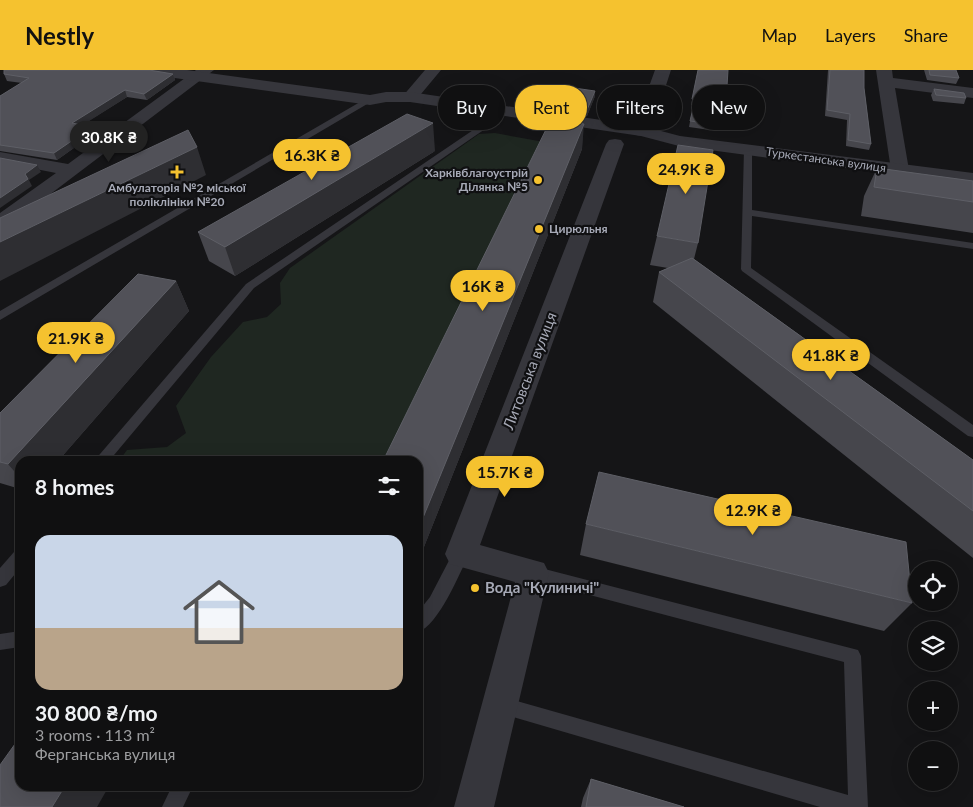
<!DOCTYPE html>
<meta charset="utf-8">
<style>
:root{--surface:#101011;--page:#19191a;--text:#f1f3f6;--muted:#9c9d9f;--line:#303031;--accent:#f5c22f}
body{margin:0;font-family:Lato,sans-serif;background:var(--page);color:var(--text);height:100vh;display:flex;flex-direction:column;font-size:19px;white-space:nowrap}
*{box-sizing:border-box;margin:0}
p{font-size:16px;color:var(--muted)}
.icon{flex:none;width:28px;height:28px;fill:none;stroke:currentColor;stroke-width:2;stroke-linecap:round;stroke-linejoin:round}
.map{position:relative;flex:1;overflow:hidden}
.details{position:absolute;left:15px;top:386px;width:408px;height:335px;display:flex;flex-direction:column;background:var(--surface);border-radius:15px;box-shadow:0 5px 20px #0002,0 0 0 1px var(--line)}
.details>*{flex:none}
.top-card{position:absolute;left:438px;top:15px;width:460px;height:45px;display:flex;gap:10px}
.fabs{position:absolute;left:908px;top:491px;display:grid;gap:10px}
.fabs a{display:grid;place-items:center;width:50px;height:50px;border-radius:50%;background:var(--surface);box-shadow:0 5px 20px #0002,0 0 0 1px var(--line);font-size:25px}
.price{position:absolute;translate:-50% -42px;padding:0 11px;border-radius:18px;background:var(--accent);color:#111;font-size:16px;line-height:32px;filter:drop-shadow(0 1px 2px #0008)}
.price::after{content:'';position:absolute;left:50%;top:30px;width:15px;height:11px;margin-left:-8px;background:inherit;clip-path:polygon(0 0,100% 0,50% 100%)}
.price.current{background:#222;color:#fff}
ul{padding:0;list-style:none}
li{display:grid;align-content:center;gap:10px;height:265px;padding:0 20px}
li span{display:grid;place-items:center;height:155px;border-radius:15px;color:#555}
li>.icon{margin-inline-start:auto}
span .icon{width:90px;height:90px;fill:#fffc;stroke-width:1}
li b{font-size:21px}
h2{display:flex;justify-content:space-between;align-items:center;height:60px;padding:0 20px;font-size:21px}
.pill{padding:0 18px;border-radius:22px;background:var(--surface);box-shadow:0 5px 20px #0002,0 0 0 1px var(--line);font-size:18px;line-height:45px}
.pill.current{background:var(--accent);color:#111}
header{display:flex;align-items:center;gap:30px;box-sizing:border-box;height:70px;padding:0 25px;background:var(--accent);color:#111}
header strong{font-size:24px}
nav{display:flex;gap:28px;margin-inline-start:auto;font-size:18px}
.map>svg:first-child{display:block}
</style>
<header>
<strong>Nestly</strong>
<nav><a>Map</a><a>Layers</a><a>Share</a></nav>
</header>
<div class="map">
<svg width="973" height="737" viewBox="0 0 973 737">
<rect width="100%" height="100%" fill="#151517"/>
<path fill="#1f2721" d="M495,63l49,9 -154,319h-271l8,-11 40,-3 19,-14 -10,-27 35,-49 32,-35 24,-5 14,-13 -1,-21 10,-15 189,-134z"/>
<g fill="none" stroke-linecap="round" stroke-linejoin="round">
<path fill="#36363c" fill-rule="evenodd" d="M367,28l7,2 -374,220v-9z
M485,52l3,1v4l-234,161 -145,173h-15l152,-177z
M748,76l4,3v61l221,33v6l-221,-33 -1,52 222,157v12l-5,-1 -226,-165 -1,-2 3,-120z
M461,477l6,2 2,5c-9,19 -31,72 -51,78v-20l12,-15 25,-48z
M20,480v18l-14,17 -6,2v-19l14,-16z
M533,496l325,84 3,6 7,151h-48l-327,-96 -3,-6 3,-6 6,-3 349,99 -4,-133 -311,-82 -6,-2 -2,-5 2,-5z
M20,561v16l-20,3v-16z
M172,716h21l-10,21h-21z"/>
<path fill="#36363c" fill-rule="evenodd" d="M196,0h18l-207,157 -7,2v-16l56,-40 -56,-11v-10l68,12z
M425,0h16l-25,30h-12l-2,-3z
M655,0h16l-20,61 -3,4 -6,1 -6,-1 -3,-4z
M876,0h16l1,8 80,10v10l-78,-10 14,82 -2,4 -7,2 -7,-2 -2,-4z
M615,69l6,1 3,4 -144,401 64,18 5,10 -55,234h-40l61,-225 -65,-18 -5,-10 161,-410 3,-4z"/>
<path fill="#36363c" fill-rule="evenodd" d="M145,0h42l183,25 16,-3h24l232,34 38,10 293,37v12l-294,-39 -38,-10 -231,-34h-24l-16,3 -217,-30 -5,-2z"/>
</g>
<path fill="#46464c" d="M698,0l29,16 -2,5 -7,-1 -8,40 -21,-3 4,-22h-2z
M828,0h36v18l7,56 -2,6 -23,-4 1,-26 -22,-4z
M924,0h32l3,8 -3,6 -29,-4z
M4,4h169l2,6 -28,20 -20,-3 -45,28 10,2 3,6 -38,27 -57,-9v-55l22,-13 -15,-2z
M934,19l32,9 -2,6 -31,-3 -2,-6z
M595,26l-8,20 -4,-1 -1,34 -164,413v-101l149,-359z
M435,81l-200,125 -26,-15 -11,-29z
M877,98l96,13v52l-112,-17 3,-20z
M657,166l41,7 -4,16 279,201v98l-320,-256 6,-30 9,-4 -18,-3z
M176,211l13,30 -131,150h-38v28l-20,-6v-70z
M586,454l326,79 -28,28 -304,-76z
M591,709l93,28h-103l2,-9z"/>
<path fill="#2e2e32" d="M173,4l2,6 -28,20 -3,-6z
M125,20l2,7 -52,33 -3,-7z
M595,21v5l-8,20v-6z
M584,35l-3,24 -5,-6z
M433,53l2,28 -200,125 -10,-29z
M584,54l-2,25 -164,413v-32z
M92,57l3,6 -38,27 -3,-7z
M197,77l9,28 -206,106v-39z
M37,95l4,7 -12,8 3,6 -32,22v-10l25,-24z
M176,211l13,30 -131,150h-38v17l-12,-14z
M65,716h44l-12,21h-45z"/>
<path fill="#515158" stroke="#5e5f66" d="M4,0h145l24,4 -29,20 -19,-4 -53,33 20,4 -38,26 -54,-8v-49l29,-18 -25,-4z
M698,0h30l-1,16 -8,-1 -7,39 -22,-3 5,-21 -3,-1z
M830,0h34v18l7,56 -23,-4 2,-26 -23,-4z
M929,0h27l3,8 -29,-3z
M574,18l21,3 -8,19h-4l1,-5 -17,-3z
M934,19l30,4 2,5 -30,-3z
M560,31l24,4 -8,18 8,1 -166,406v-69h-35z
M407,44l26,9 -208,124 -27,-15z
M188,60l9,17 -197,95v-24z
M678,75l35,5 -15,93 -41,-7z
M0,88l37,7 -12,9 3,5 -28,19z
M877,98l96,13v21l-99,-15z
M692,188l281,202v51l-314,-239z
M138,204l38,7 -168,183 -8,-2v-49z
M599,402l307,70 6,61 -326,-79z
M20,667v49h45l-13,21h-52v-42z
M591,709l93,28h-98z"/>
<g fill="#f5c22f" stroke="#101012" stroke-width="2">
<path d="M174.5 94.5h5v5h5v5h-5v5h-5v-5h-5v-5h5z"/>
<circle cx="538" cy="110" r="5"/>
<circle cx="539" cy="159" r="5"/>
<circle cx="475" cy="518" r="5"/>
</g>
<g text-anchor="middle" stroke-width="4.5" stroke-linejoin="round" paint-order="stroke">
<g font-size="12" fill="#a7aab7" stroke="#101012">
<text transform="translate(826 90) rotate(8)" y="4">Туркестанська вулиця</text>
</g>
<g font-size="12" font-weight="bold" fill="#a7aab7" stroke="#101012" text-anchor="end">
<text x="528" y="107">Харківблагоустрій<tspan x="528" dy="14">Ділянка №5</tspan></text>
<text x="177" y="122" text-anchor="middle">Амбулаторія №2 міської<tspan x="177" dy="14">поліклініки №20</tspan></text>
<text x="549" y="163" text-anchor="start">Цирюльня</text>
</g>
<g font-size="15" fill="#a7aab7" stroke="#101012">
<text transform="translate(530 301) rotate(-69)" y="5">Литовська вулиця</text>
</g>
<g font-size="15" font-weight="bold" fill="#a7aab7" stroke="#101012" text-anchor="start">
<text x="485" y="523">Вода "Кулиничі"</text>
</g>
</g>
</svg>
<div class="fabs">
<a><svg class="icon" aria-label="locate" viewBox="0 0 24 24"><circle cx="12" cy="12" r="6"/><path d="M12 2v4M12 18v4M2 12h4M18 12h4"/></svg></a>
<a><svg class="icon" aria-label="layers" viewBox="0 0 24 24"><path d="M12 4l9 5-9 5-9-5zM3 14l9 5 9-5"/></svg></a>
<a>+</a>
<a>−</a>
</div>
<b class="price current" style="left:109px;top:93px">30.8K ₴</b>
<b class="price" style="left:312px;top:111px">16.3K ₴</b>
<b class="price" style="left:686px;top:125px">24.9K ₴</b>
<b class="price" style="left:483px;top:242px">16K ₴</b>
<b class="price" style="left:76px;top:294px">21.9K ₴</b>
<b class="price" style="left:831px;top:311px">41.8K ₴</b>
<b class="price" style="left:505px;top:428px">15.7K ₴</b>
<b class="price" style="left:753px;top:466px">12.9K ₴</b>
<div class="top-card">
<a class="pill">Buy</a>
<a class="pill current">Rent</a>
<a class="pill">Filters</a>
<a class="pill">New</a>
</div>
<section class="details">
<h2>8 homes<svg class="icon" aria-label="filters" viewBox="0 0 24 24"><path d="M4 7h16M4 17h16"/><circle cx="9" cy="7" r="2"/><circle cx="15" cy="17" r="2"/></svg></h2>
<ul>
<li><span style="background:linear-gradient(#c9d6e8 60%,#b9a48a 0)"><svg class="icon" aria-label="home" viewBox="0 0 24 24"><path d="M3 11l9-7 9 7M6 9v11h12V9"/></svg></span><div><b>30 800 ₴/mo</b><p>3 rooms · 113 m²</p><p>Ферганська вулиця</p></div></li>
</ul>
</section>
</div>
